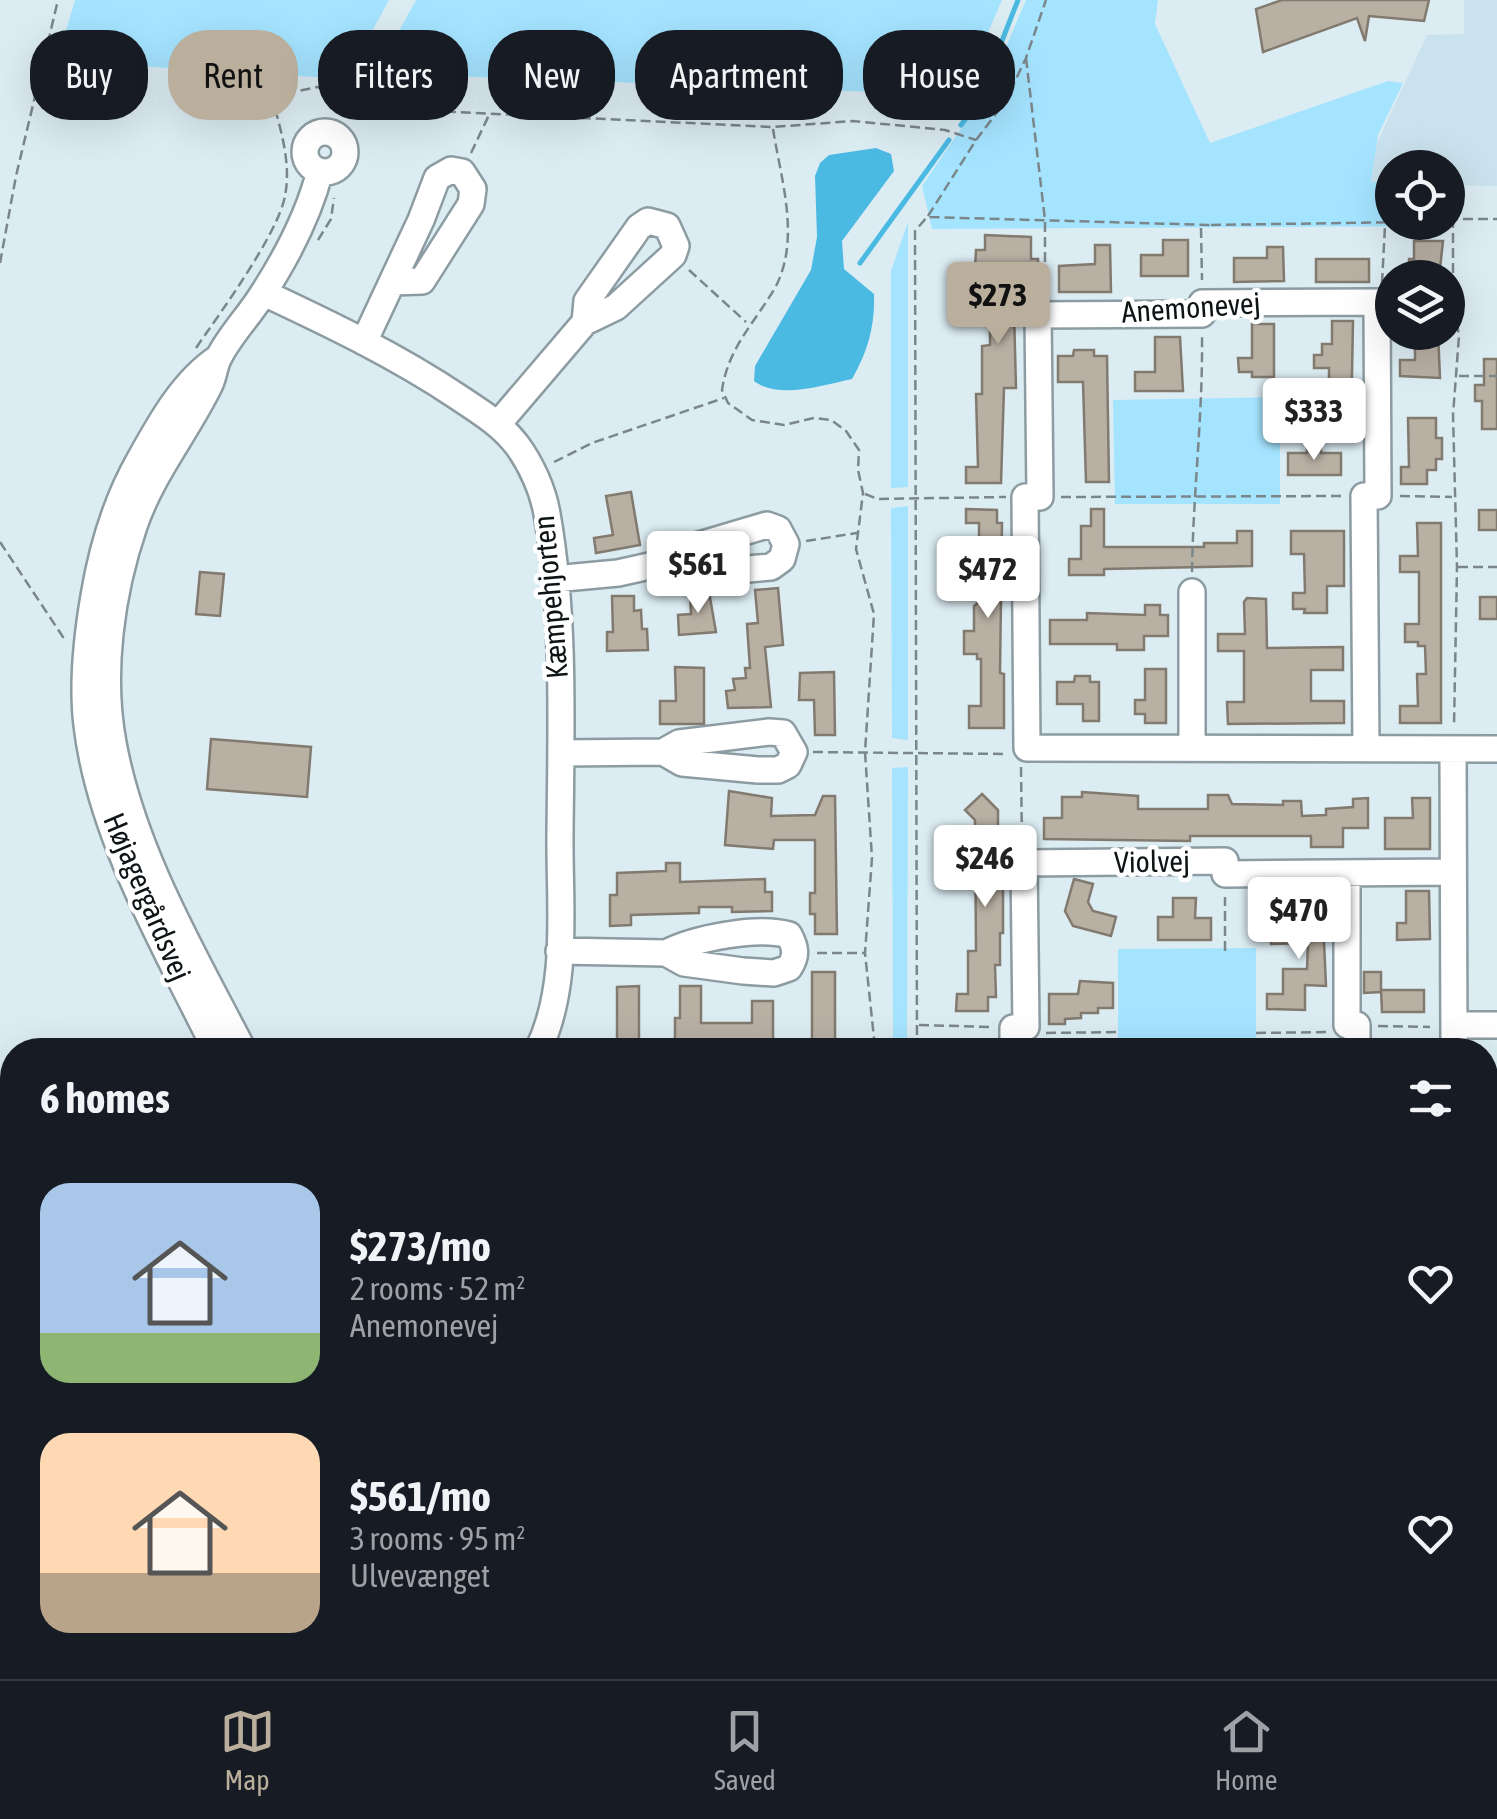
<!DOCTYPE html>
<meta charset="utf-8">
<style>
:root{--surface:#171b24;--page:#20242c;--text:#f1f3f6;--muted:#9ea1a6;--line:#363941;--accent:#baae9c}
body{margin:0;font-family:"Asap Condensed",sans-serif;background:var(--page);color:var(--text);height:100vh;display:flex;flex-direction:column;font-size:38px;white-space:nowrap}
*{box-sizing:border-box;margin:0}
p{font-size:32px;color:var(--muted)}
.icon{flex:none;width:55px;height:55px;fill:none;stroke:currentColor;stroke-width:2;stroke-linecap:round;stroke-linejoin:round}
.map{position:relative;flex:1;overflow:hidden}
.drawer{position:absolute;left:0px;top:1038px;width:1498px;height:642px;display:flex;flex-direction:column;background:var(--surface);border-radius:40px 40px 0 0;box-shadow:0 10px 40px #0002}
.drawer>*{flex:none}
.top-card{position:absolute;left:30px;top:30px;width:1438px;height:90px;display:flex;gap:20px}
.fabs{position:absolute;left:1375px;top:150px;display:grid;gap:20px}
.fabs a{display:grid;place-items:center;width:90px;height:90px;border-radius:50%;background:var(--surface);box-shadow:0 10px 40px #0002;font-size:50px}
.price{position:absolute;translate:-50% -85px;padding:0 22px;border-radius:10px;background:#fff;color:#222;font-size:32px;line-height:65px;filter:drop-shadow(0 2px 5px #0008)}
.price::after{content:'';position:absolute;left:50%;top:60px;width:30px;height:22px;margin-left:-15px;background:inherit;clip-path:polygon(0 0,100% 0,50% 100%)}
.price.selected{background:var(--accent);color:#111}
ul{padding:0;list-style:none}
li{display:flex;align-items:center;gap:30px;height:250px;padding:0 40px}
li span{display:grid;place-items:center;flex:none;width:280px;height:200px;border-radius:30px;color:#555}
li>.icon{margin-inline-start:auto}
span .icon{width:120px;height:120px;fill:#fffc;stroke-width:1}
li b{font-size:42px}
h2{display:flex;justify-content:space-between;align-items:center;height:120px;padding:0 40px;font-size:42px}
.pill{padding:0 35px;border-radius:40px;background:var(--surface);box-shadow:0 10px 40px #0002;font-size:35px;line-height:90px}
.pill.selected{background:var(--accent);color:#111}
.menu{display:flex;justify-content:space-around;align-items:center;height:140px;border-top:2px solid var(--line);background:var(--surface);font-size:28px;color:var(--muted)}
.menu a{display:grid;justify-items:center;gap:5px}
.menu .selected{color:var(--accent)}
.map>svg:first-child{display:block}
</style>
<div class="map">
<svg width="1497" height="1679" viewBox="0 0 1497 1679">
<rect width="100%" height="100%" fill="#dcecf3"/>
<path fill="#cae2ed" d="M1464,0h33v186l-49,-1v-17h-56v15h-21l6,-40 50,-108 37,-1z"/>
<path fill="#a5e4ff" d="M75,0h314l-43,79 -289,-18z
M416,0h586l-31,72 -21,23 -574,-22z
M1026,0h132l-3,24 55,119 178,-62 15,2 -25,52 -7,47 21,2v38h56v-36h7l-7,40 -516,3 -10,-43 66,-97z
M908,222v265l-17,1v-217z
M1280,397v107h-165l-2,-104z
M908,506v234l-16,-2 -1,-230z
M908,767l-1,283h-14l-1,-282z
M1256,948v102h-138v-101z
M8,1331h4v114l-12,1v-112z
M123,1668h85l2,10 112,-7 2,-3h6l5,11h-211z
M935,1671h144v8h-144z"/>
<path fill="#4bbae3" d="M876,148l15,6 3,17 -52,70 2,28 30,25c1,32 -6,57 -22,85 -29,6 -73,21 -98,2l1,-15 56,-96 6,-33 -2,-61 5,-13 9,-8z"/>
<g fill="none" stroke-linecap="round" stroke-linejoin="round">
<path stroke="#4bbae3" stroke-width="5" d="M961,125l17,-23 40,-102
M860,263l89,-123"/>
</g>
<path fill="#b9b0a4" stroke="#827a6f" stroke-width="2.5" d="M1282,0h147l-5,21 -55,-5 -4,25 -8,-23 -94,34 -7,-43z
M985,235l46,2v22h7v14h-25l3,115h-12l-3,95h-35v-16h12l-2,-73h6v-48l8,-1v-56l-16,-3 2,-36h9z
M1163,240h25v36h-47v-21h22z
M1414,241h29l-4,37h-30v-19h5z
M1095,245h15l1,47h-52v-26l36,-2z
M1267,247h16l1,34 -50,1v-24h33z
M1316,259h53v23h-53z
M1332,321h21l-2,105h-31l-6,-10 5,-8 10,-3v-37h-15v-13h8v-11h10z
M1252,324h22v53h-22v-5h-13l-1,-14h14z
M1415,332h23l2,46 -40,-2v-16h15z
M1155,337h25l3,54h-48v-19h20z
M1074,350h20v6h13l2,126h-23l-3,-100h-25v-26h15z
M1484,359h13v70h-15v-28h-7v-16h9z
M1408,418h28v20h6v21h-6v11h-9v14h-26v-17h8z
M1307,445h14v8h20v22h-53v-22h19z
M631,492l9,53 -44,8 -2,-15 19,-3 -7,-39z
M966,509l31,1v13h5l-2,150 4,1v54h-35v-22h12v-47h-4v-5h-13v-23h10v-25l5,-4 -1,-28h-5v-16h6v-35h-13z
M1091,509h13v38h100v-4h33v-12h15v35l-148,3v6h-35v-16h12v-33h10z
M1479,510h18v20h-18z
M1417,523h24v200h-41v-17h18l-1,-32h9l-1,-28h-7v-4h-13v-18h14v-52h-19v-16h18z
M1291,531h53v55h-17v27h-23l1,-4h-12v-16h12l-1,-39h-13z
M200,572l24,2 -4,42 -24,-2z
M778,588l5,57 -18,2 6,60 -43,1 -2,-17 9,-1 -2,-11 13,-1 -1,-10h5l-3,-44 11,-1 -3,-33z
M709,592l7,40 -37,3 -1,-20 13,-1 -1,-20z
M612,596h22v15l7,-1 1,19h5l1,21 -41,1v-19h6z
M1480,597h17v22h-17z
M1247,598l19,1 1,49 76,-1v23h-32v31h33v22l-116,1 -1,-22h17v-51h-26v-17h27l-1,-32z
M1145,605h15v10h8v21h-24v14h-27v-6h-67v-24h37v-7l58,2z
M675,667l29,1v56h-44v-23h16z
M1145,669h21v54h-21v-9h-10v-14h10z
M834,672l1,63h-20l-1,-35h-15l1,-27z
M1075,676h15v6h9v39h-16v-17h-26v-22h17z
M211,739l100,8 -4,50 -100,-8z
M729,791l43,7 -1,18 44,-1 8,-19h12l2,138h-22v-20h-5v-21h5v-53h-41l-1,9 -48,-4z
M1082,792l56,4v13h70v-14h20l4,9 51,1v-4h18l1,15 24,-1v-6l27,-2v-8l15,-1v30h-25v19h-32v-11h-121v5l-146,-2v-21h18v-21h20z
M982,794l16,16v65h5v58h-3v32h-5l1,32h-8v14h-32l1,-17h11v-43h8l-1,-131 -10,-10z
M1412,798h18v51h-45v-31h28z
M666,863h14v19l85,-3v13h7v19l-40,1v-5h-33v6l-68,2v10l-21,1v-31h7v-22l49,-2z
M1074,879l19,5 -5,18 5,9 23,6 -5,19 -38,-10 -8,-15z
M1406,891h23l1,48 -33,1v-17h9z
M1173,898h23l-1,20h16v22h-53v-23h15z
M1271,920h52l3,66 -21,-1v25l-38,-1v-15h16v-25h24l1,-26 -37,1z
M812,972h23v71h-23z
M1364,972h17v20l-17,1z
M1080,981l33,2v25h-15v5h-17v5l-16,1v5h-16v-30h29z
M639,986v61h-22v-60z
M680,986h21v37h51v-22h21v46l-93,1v-6l-5,1v-25h5z
M1381,990h43v22h-42z"/>
<g fill="none" stroke-linecap="round" stroke-linejoin="round">
<defs>
<path id="minor" d="M305 152a20 20 0 1 1 40 0a20 20 0 1 1-40 0Z
M264,293c66,31 133,63 194,104 21,14 43,27 59,48 14,19 26,45 30,69 18,101 14,215 13,319 -1,70 10,152 -22,217
M364,342l57,-122 16,-42 14,-8 11,2 11,17 -2,15 -49,77 -30,1
M498,424l87,-102 31,-15 57,-52 3,-9 -9,-20 -19,-5 -9,6 -52,74 -2,21
M554,579l64,-6 45,-10 19,6 41,2 48,-4 11,-8 4,-15 -8,-15 -11,-4 -91,27 -13,11
M1192,748v-156
M1366,748l-2,-252h14l-1,-194 -175,1v11l-164,1 2,182h-15l2,251 470,1
M1453,749l1,301
M561,753l102,-1 19,11 76,7h20l10,-5 6,-13 -11,-19 -14,-1 -90,11 -16,9
M1347,873v152h10v25
M559,951l107,2 18,10 59,8 31,2 15,-5c8,-12 7,-20 0,-33 -31,-9 -94,3 -123,18
M1454,1025h43
M216,1050c-49,-100 -116,-213 -129,-325 -5,-41 0,-88 7,-129 8,-48 22,-95 46,-137 20,-36 43,-78 78,-101
M243,1050c-50,-97 -110,-198 -130,-307 -13,-70 -2,-150 21,-217 17,-51 52,-93 75,-140 5,-9 5,-20 10,-29 11,-22 30,-41 43,-62 24,-37 47,-81 58,-124
M1013,1050v-22l13,-1 -2,-164 201,-2v13l228,-2
M1485,1539h12
M502,1668l9,11
M656,1668l11,11
M688,1668l10,11
M1086,1668l1,11
M1457,1668v11
M625,1679l14,-11
M863,1679l1,-11
M1358,1679v-11"/>
</defs>
<use href="#minor" stroke="#8d9ca2" stroke-width="30"/>
<path stroke="#7b868b" stroke-width="2.5" stroke-dasharray="10 5" stroke-linecap="butt" d="M1026,58l19,162v73
M773,129c8,51 28,110 2,159 -20,34 -47,60 -53,102l6,13 24,17 32,5 30,-7 17,2 15,11 13,19 -1,20 5,23 -7,56 18,65 -9,138 7,106 -7,95 9,85 -4,12
M471,153l18,-38
M928,216l48,-76 29,-38 21,-44 20,-58
M1453,218v82l6,36 -6,79 4,152 -3,159
M1448,219h49
M1211,225l199,-3
M1201,228l1,52
M318,240l13,-21 3,-21
M0,263l16,-87 42,-176
M689,270l57,52
M1382,283l3,-57
M196,348c24,-35 82,-114 89,-152 6,-31 -3,-62 -11,-91l20,-13 23,-5 20,5 34,16 402,19 80,-6 92,9 31,10
M1459,376h38
M554,462l38,-19 132,-45
M865,494l13,5 128,-2
M1400,496l52,1
M1061,497l282,-1
M806,541l51,-8
M0,542l65,98
M1458,567h39
M1192,572c1,-79 11,-157 10,-237
M813,752l192,2
M1021,767l1,77
M1225,951v-54
M817,953h47
M919,1025l72,2
M1378,1026l52,1
M1046,1033l73,-1
M1256,1033l74,-1
M562,1044l12,6
M917,1050l-2,-819 12,-14 285,8
M1485,1279h12
M0,1594l12,-5
M338,1668l5,11"/>
<use href="#minor" stroke="#fff" stroke-width="25"/>
</g>
<g text-anchor="middle" stroke-width="9" stroke-linejoin="round" paint-order="stroke">
<g font-size="30" fill="#0e1316" stroke="#fff">
<text transform="translate(1191 308) rotate(-4)" y="10">Anemonevej</text>
<text transform="translate(551 597) rotate(-95)" y="10">Kæmpehjorten</text>
<text transform="translate(1152 862) rotate(-1)" y="10">Violvej</text>
<text transform="translate(147 897) rotate(67)" y="10">Højagergårdsvej</text>
</g>
</g>
</svg>
<div class="fabs">
<a><svg class="icon" aria-label="locate" viewBox="0 0 24 24"><circle cx="12" cy="12" r="6"/><path d="M12 2v4M12 18v4M2 12h4M18 12h4"/></svg></a>
<a><svg class="icon" aria-label="layers" viewBox="0 0 24 24"><path d="M12 4l9 5-9 5-9-5zM3 14l9 5 9-5"/></svg></a>
</div>
<b class="price selected" style="left:998px;top:347px">$273</b>
<b class="price" style="left:1314px;top:463px">$333</b>
<b class="price" style="left:698px;top:616px">$561</b>
<b class="price" style="left:988px;top:621px">$472</b>
<b class="price" style="left:985px;top:910px">$246</b>
<b class="price" style="left:1299px;top:962px">$470</b>
<div class="top-card">
<a class="pill">Buy</a>
<a class="pill selected">Rent</a>
<a class="pill">Filters</a>
<a class="pill">New</a>
<a class="pill">Apartment</a>
<a class="pill">House</a>
</div>
<section class="drawer">
<h2>6 homes<svg class="icon" aria-label="filters" viewBox="0 0 24 24"><path d="M4 7h16M4 17h16"/><circle cx="9" cy="7" r="2"/><circle cx="15" cy="17" r="2"/></svg></h2>
<ul>
<li><span style="background:linear-gradient(#a9c7e8 75%,#8fb573 0)"><svg class="icon" aria-label="home" viewBox="0 0 24 24"><path d="M3 11l9-7 9 7M6 9v11h12V9"/></svg></span><div><b>$273/mo</b><p>2 rooms · 52 m²</p><p>Anemonevej</p></div><svg class="icon" aria-label="heart" viewBox="0 0 24 24"><path d="M12 20l-8-8c-3-5 5-10 8-4 3-6 11-1 8 4z"/></svg></li>
<li><span style="background:linear-gradient(#ffd9b3 70%,#b9a48a 0)"><svg class="icon" aria-label="home" viewBox="0 0 24 24"><path d="M3 11l9-7 9 7M6 9v11h12V9"/></svg></span><div><b>$561/mo</b><p>3 rooms · 95 m²</p><p>Ulvevænget</p></div><svg class="icon" aria-label="heart" viewBox="0 0 24 24"><path d="M12 20l-8-8c-3-5 5-10 8-4 3-6 11-1 8 4z"/></svg></li>
</ul>
</section>
</div>
<nav class="menu">
<a class="selected"><svg class="icon" aria-label="map" viewBox="0 0 24 24"><path d="M3 6l6-2 6 2 6-2v14l-6 2-6-2-6 2zM9 4v14M15 6v14"/></svg>Map</a>
<a><svg class="icon" aria-label="saved" viewBox="0 0 24 24"><path d="M7 4h10v16l-5-4-5 4z"/></svg>Saved</a>
<a><svg class="icon" aria-label="home" viewBox="0 0 24 24"><path d="M3 11l9-7 9 7M6 9v11h12V9"/></svg>Home</a>
</nav>
